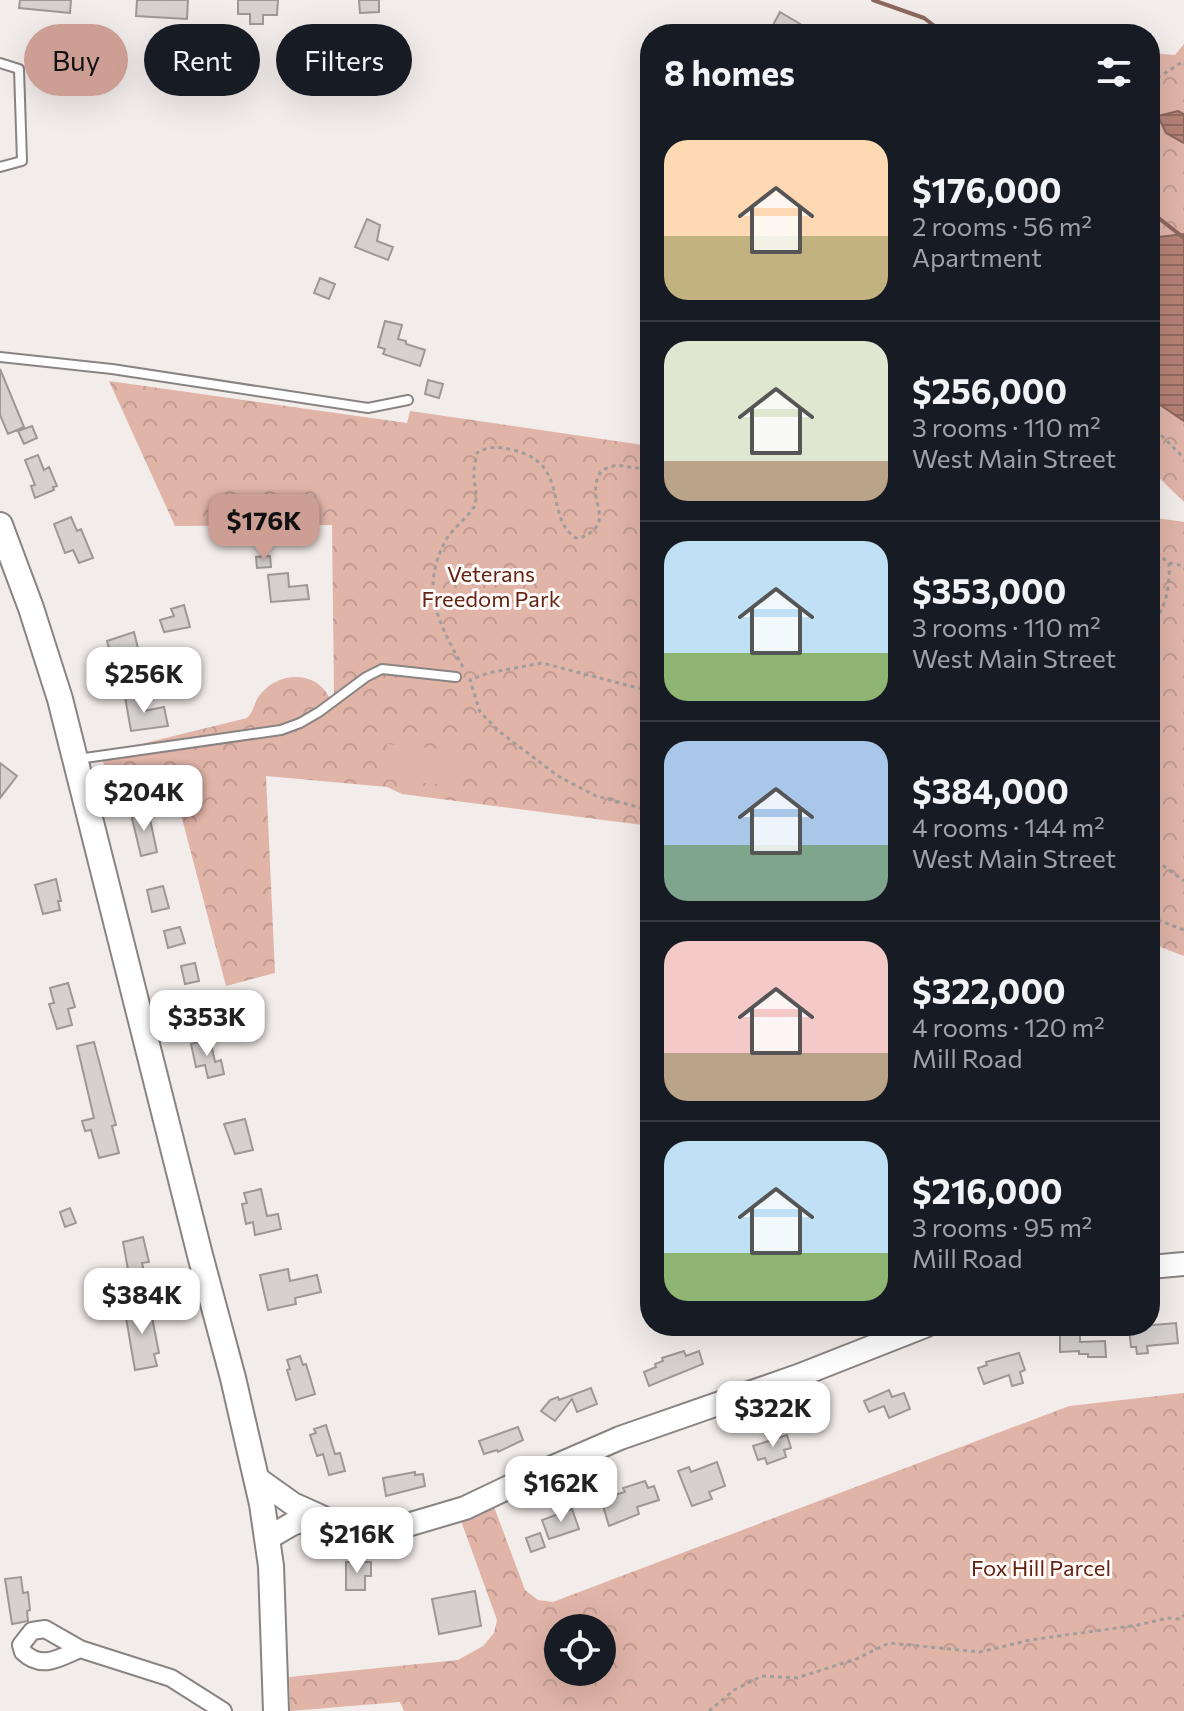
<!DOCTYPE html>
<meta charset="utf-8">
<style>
:root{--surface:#171b24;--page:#20242c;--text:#f1f3f6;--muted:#9ea1a6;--line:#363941;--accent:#cc9e94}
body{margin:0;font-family:Commissioner,sans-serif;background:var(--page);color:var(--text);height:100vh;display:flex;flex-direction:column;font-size:30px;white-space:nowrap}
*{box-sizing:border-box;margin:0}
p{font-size:26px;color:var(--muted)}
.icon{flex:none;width:44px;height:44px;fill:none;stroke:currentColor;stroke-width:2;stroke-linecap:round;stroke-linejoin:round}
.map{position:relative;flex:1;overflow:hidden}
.side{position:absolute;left:640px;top:24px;width:520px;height:1312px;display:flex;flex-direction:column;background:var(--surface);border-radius:32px;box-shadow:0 8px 32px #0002}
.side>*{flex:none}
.hud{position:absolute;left:24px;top:24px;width:496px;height:72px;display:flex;gap:16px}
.tools{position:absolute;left:544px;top:1614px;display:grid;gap:16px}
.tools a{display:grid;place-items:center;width:72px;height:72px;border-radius:50%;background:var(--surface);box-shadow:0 8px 32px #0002;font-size:40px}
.price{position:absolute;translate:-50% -68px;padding:0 18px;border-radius:16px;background:#fff;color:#222;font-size:26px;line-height:52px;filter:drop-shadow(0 2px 4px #0008)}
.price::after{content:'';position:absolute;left:50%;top:48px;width:24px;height:18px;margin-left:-12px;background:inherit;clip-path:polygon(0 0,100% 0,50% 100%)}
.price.selected{background:var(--accent);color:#111}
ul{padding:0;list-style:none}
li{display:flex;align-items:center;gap:24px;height:200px;padding:0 24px}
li+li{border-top:2px solid var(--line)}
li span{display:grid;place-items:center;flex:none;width:224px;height:160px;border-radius:24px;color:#555}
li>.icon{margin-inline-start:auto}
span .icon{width:96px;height:96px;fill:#fffc;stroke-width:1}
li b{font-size:34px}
h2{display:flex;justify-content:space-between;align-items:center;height:96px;padding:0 24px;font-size:34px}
.tag{padding:0 28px;border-radius:36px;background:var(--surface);box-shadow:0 8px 32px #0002;font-size:28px;line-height:72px}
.tag.selected{background:var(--accent);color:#111}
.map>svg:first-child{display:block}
</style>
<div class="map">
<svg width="1184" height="1711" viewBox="0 0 1184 1711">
<defs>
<pattern id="park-crowns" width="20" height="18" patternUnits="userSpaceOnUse" patternTransform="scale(2)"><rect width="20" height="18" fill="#e1b4a8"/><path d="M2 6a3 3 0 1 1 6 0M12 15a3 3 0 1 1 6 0" fill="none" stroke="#c19b91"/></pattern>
<pattern id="water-rules" width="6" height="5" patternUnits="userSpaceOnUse" patternTransform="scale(2)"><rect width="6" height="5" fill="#b58275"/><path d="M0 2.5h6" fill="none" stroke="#936b60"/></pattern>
</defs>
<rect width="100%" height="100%" fill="#f2ecea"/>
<path fill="url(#park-crowns)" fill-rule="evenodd" d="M1184,44v458l-34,-33v-416l25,2z
M109,381l298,42 3,-12 240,35v380l-248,-32 -15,-7 -121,-11 9,197 -49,13 -52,-198 -60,11 -13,-45 146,-36c7,-7 7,-15 12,-22 17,-24 56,-27 70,1l5,-2 -2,-170 -157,1z
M1150,517l34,5v434l-34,-13z
M1184,1393v318h-780l-4,-9 -110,9 -1,-34 169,-17 25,-14 11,-13 3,-13 -37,-102 33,-14 32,86 13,10 15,2 516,-196zM558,1628h44v44h-44z"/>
<path fill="#e1b4a8" d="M387,744l74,7 -6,35 -72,-7z"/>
<path fill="url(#water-rules)" stroke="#8c685e" stroke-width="2" d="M1178,111l6,3v29l-18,-10 -8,-17z
M1184,234v187l-34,-23v-160z"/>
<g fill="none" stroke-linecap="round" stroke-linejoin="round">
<path stroke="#8c685e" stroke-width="4" d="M873,0l51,18 21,16
M1150,215l6,1 28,22"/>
</g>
<path fill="#d6d1cf" stroke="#9d9796" stroke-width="2" d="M20,0h51l-1,13 -51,-5z
M137,0h51l-1,19 -51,-3z
M238,0h40l-1,15h-14v9h-13v-10h-12z
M359,0h20v12l-19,1z
M780,12l37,22h-44l3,-5 -4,-2z
M367,219l13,6 -3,16 16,6 -5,13 -33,-13z
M320,278l15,6 -6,15 -15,-6z
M385,321l17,4 -4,14 8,2v3l19,6 -5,16 -37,-12 2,-5 -7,-2z
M0,369l24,58 -16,7 -8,-19z
M428,380l15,4 -4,14 -14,-4z
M32,426l5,12 -13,6 -6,-13z
M38,455l6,15 5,-3 8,19 -4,1 1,3 -19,8 -4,-12 4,-1 -10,-25z
M71,517l6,14 4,-2 12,29 -14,5 -6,-13 -8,3 -11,-29z
M270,556l1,11 -14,1 -1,-11z
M288,573l1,14 18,-2 2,14 -38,3 -3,-27z
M184,605l6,22 -26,5 -4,-12 14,-4 -3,-7z
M134,632l4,16 -3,1 3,8 -24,7 -7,-23z
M141,694l3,17 20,-4 4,19 -37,5 -6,-34z
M0,763l17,13 -17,22z
M148,810l9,42 -16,4 -10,-42z
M56,879l5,22h-3l2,9 -17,4 -8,-29z
M163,886l6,22 -17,4 -5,-22z
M180,927l5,16 -17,5 -4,-17z
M195,963l4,18 -14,3 -4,-18z
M68,983l7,24 -7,2 4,16 -15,4 -8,-25 5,-1 -4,-15z
M210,1039l5,23 6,-2 3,14 -16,4 -3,-13 -9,2 -5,-23z
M94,1042l22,83 -4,1 7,27 -20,5 -8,-28 -6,1 -3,-10 12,-3 -17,-72z
M245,1119l8,31 -18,4 -11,-30z
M261,1189l6,27 11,-2 3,15 -26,6 -2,-13 -7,2 -4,-20 5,-1 -3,-10z
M70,1208l6,15 -11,4 -5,-15z
M143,1237l6,25 -7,1 2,8 -15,4 -6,-33z
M288,1269l2,12 27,-6 4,17 -26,6 1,6 -28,6 -8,-35z
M144,1302l3,16 5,-1 7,36 -5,1 3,12 -22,4 -11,-64z
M1176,1323l2,20 -31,3 1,7 -11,1 -1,-7h-5l-2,-20z
M1080,1333v9l25,-1 1,16h-18v-3h-9v-3l-19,1v-18z
M684,1351l2,5 13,-5 4,13 -54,22 -5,-14 12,-5 -1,-3 8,-3 -1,-3z
M1019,1353l6,17 -5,2 3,11 -11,3 -3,-11 -25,9 -6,-16 9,-3 -1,-3z
M300,1356l3,9 3,-1 9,30 -19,6 -9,-30 3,-1 -3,-9z
M591,1388l6,16 -20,8 -5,-13 -17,22 -14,-10 9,-11 8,-3 1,3z
M889,1390l3,7 12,-4 6,16 -21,9 -5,-12 -15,6 -5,-11z
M326,1425l9,29 5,-1 5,18 -16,4 -6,-21 -6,2 -7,-21 6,-2 -2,-4z
M518,1427l5,13 -25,12 -1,-2 -13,4 -5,-13z
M787,1435l4,13 -7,2 2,7 -19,7 -2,-6 -7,2 -5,-14z
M717,1462l8,24 -16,6 3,7 -20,7 -14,-35 11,-4 2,5z
M415,1472v3l8,-1 2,12 -39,10 -3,-18z
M645,1481l3,7 6,-2 5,14 -22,7 2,7 -30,12 -8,-27 24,-7 -2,-4z
M572,1509l7,20 -30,10 -7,-19z
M540,1533l5,14 -14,5 -5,-14z
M346,1562h25v14h-6v14h-19z
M21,1577l2,16 5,-1 2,18 -3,1 1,10 -16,3 -7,-45z
M475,1591l6,35 -42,8 -7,-35z"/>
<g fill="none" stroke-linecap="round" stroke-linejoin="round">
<defs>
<path id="service" d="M0,63l19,6 3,92 -22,6
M0,357l112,12 256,39 40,-8
M78,759l203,-29 19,-7 19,-11 47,-35 16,-8 74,8"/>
<path id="minor" d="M80,1649c-21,9 -38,21 -57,3l-2,-7 11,-14 13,-2 35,20 91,29 52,33"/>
<path id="tertiary" d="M1150,1267l34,-3
M255,1477l38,27 29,13
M268,1538l24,-14 20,-7 54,11 28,1 71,-21 65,-31 90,-39 178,-62 127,-50"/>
<path id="secondary" d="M0,525l31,83 29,91 140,556 33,123 29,126 9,62 5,145"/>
</defs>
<use href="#service" stroke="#898483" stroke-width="12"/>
<use href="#minor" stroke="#898483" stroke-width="20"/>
<use href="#tertiary" stroke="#898483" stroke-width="26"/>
<use href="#secondary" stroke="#898483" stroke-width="28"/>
<path stroke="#a19d9b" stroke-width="3" stroke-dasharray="4 4" stroke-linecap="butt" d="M1150,79l4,1 30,-19
M1150,424l34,34
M1150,548l19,15c1,20 -2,48 -19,61
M1169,563l15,3
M463,667c-24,-43 -44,-78 -17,-127 7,-12 23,-24 28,-33 5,-10 -1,-25 0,-36 0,-6 2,-13 3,-18 13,-8 22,-6 36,-3 60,14 29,70 65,89 44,-17 3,-39 24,-69l14,-5 34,5
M650,691l-108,-28 -54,10 -18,7 10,32 20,20 58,44 38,20 54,14
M1150,856l34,25
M1150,917l34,13
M709,1711l25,-21 28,-14 35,2 59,-19 33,-16 91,9 50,-12 108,-15 30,-7 12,1 4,-4"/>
<use href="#service" stroke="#fff" stroke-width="8"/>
<use href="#minor" stroke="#fff" stroke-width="16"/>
<use href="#tertiary" stroke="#fff" stroke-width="22"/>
<use href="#secondary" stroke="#fff" stroke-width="24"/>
</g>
<g text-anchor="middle" stroke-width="6" stroke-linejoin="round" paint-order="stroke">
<g font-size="22" fill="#632314" stroke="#fff9f7">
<text x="491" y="582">Veterans<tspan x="491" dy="25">Freedom Park</tspan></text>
<text x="1041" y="1576">Fox Hill Parcel</text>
</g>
</g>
</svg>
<div class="tools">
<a><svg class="icon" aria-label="locate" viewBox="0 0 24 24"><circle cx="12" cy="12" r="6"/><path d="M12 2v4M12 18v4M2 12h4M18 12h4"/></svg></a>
</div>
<b class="price selected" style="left:264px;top:562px">$176K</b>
<b class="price" style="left:144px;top:715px">$256K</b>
<b class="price" style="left:144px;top:833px">$204K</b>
<b class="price" style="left:207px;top:1058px">$353K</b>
<b class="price" style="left:142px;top:1336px">$384K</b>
<b class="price" style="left:773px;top:1449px">$322K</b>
<b class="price" style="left:561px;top:1524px">$162K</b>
<b class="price" style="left:357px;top:1575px">$216K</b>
<div class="hud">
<a class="tag selected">Buy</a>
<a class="tag">Rent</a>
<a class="tag">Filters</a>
</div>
<section class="side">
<h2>8 homes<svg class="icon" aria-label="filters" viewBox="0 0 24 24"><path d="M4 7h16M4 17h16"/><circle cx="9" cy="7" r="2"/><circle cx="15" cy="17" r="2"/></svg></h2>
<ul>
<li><span style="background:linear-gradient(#ffd9b3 60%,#c2b280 0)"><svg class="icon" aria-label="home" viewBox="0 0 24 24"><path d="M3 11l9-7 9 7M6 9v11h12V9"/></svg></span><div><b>$176,000</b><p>2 rooms · 56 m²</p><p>Apartment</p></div></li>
<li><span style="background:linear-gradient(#dfe7d0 75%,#b9a48a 0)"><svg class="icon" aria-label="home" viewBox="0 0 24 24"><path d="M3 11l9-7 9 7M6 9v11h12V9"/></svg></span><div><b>$256,000</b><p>3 rooms · 110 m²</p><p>West Main Street</p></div></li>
<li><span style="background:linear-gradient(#bfe0f5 70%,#8fb573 0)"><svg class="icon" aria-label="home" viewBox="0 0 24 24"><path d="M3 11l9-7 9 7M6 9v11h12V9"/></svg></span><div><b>$353,000</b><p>3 rooms · 110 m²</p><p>West Main Street</p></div></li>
<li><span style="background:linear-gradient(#a9c7e8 65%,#7fa58c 0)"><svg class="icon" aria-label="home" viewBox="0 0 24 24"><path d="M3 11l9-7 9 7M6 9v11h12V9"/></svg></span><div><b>$384,000</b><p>4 rooms · 144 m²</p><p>West Main Street</p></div></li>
<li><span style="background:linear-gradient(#f6c9c9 70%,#b9a48a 0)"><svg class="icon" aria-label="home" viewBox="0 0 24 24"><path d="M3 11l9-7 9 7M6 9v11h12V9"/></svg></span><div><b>$322,000</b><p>4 rooms · 120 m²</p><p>Mill Road</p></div></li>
<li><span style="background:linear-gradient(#bfe0f5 70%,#8fb573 0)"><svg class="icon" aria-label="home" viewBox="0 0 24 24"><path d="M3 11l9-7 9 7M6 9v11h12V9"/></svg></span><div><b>$216,000</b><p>3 rooms · 95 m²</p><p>Mill Road</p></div></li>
</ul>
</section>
</div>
